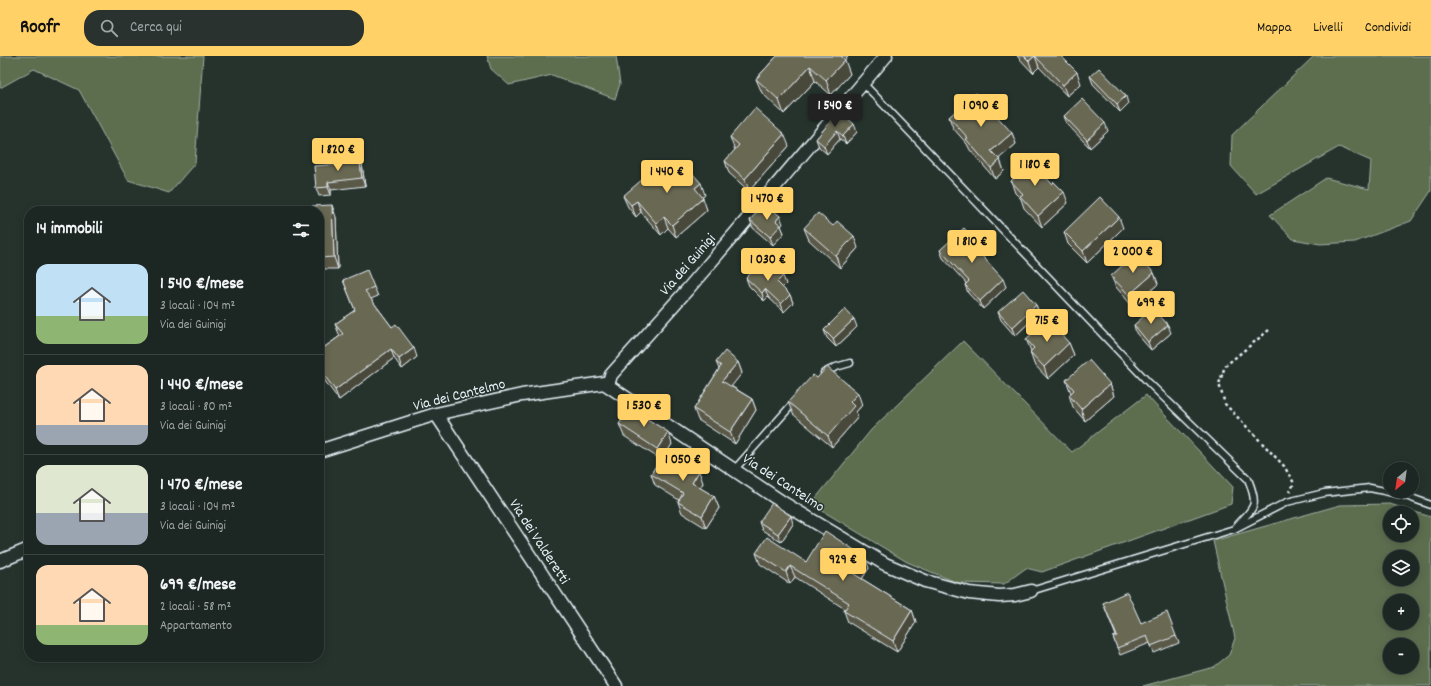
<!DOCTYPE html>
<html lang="it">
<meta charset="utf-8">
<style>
:root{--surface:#1c2622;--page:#29322f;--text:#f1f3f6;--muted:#a0a5a5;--line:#3a4340;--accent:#ffd166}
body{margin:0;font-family:Dekko,sans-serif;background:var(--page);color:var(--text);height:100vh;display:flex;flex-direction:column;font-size:15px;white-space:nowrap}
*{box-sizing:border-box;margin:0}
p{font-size:13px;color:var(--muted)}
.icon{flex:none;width:22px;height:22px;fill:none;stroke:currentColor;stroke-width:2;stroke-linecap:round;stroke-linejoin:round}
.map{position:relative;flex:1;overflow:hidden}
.panel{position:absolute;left:24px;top:150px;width:300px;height:456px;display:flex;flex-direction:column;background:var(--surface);border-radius:16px;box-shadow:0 2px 10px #0003,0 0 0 1px var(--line)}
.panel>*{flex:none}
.needle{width:26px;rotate:209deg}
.tools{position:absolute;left:1383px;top:406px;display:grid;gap:8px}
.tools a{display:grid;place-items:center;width:36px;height:36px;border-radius:50%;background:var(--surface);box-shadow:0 2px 10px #0003,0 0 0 1px var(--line);font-size:20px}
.price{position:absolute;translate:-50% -34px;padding:0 9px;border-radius:4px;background:var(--accent);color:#111;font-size:13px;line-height:26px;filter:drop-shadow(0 1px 2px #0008)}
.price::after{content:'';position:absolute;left:50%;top:24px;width:12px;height:9px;margin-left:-6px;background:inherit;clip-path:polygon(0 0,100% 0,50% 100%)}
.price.current{background:#222;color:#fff}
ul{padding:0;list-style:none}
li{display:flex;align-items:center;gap:12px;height:100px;padding:0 12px}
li+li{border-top:1px solid var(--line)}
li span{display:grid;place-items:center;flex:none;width:112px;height:80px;border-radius:12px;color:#555}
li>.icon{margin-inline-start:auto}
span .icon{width:48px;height:48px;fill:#fffc;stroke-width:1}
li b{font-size:17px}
h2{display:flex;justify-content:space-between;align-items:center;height:48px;padding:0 12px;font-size:17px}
header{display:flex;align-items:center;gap:24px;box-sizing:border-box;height:56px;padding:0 20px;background:var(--accent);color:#111}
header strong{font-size:19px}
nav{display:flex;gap:22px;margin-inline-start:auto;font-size:14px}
.search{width:280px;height:36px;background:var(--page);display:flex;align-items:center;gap:10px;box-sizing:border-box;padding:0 14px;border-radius:16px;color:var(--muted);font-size:15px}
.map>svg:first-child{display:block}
</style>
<header>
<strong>Roofr</strong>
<div class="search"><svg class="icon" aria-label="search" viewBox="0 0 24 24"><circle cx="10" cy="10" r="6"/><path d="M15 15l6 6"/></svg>Cerca qui</div>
<nav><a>Mappa</a><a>Livelli</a><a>Condividi</a></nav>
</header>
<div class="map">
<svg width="1431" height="630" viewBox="0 0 1431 630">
<rect width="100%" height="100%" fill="#26332d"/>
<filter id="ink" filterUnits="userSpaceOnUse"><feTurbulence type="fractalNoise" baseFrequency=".025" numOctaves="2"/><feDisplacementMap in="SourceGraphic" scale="8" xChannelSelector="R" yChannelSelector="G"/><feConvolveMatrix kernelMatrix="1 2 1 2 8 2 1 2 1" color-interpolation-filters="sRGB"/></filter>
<g filter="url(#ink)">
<path fill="#5d6e50" stroke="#a2b0a4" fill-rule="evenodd" d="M0,0h203l-8,107 -26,30 -41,-13 -49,-90 -45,-21 -34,19z
M487,0h129l4,28 -5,15 -63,-24 -43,10 -18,-16z
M1314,0h117v135l-20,30 -56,21 -35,2 -27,-5 -23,-24 56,-37 43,11 2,-28 -32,-14 -83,47 -25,-28 1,-31z
M963,285l109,111 74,-57 87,92 -2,17 -189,68 -16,-4 -22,16 -46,-1 -51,-21 -96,-58 60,-74z
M1390,448l41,13v169h-288l71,-19 15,-12 6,-17 -22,-97 127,-36zM1390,457h22v22h-22zM1390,501h22v22h-22zM1390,545h22v22h-22zM1390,589h22v22h-22z"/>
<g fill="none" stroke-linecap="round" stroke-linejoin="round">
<defs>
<path id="lane" d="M863,27l286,300 99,96c12,30 5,28 -14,50
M824,317l12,-6 14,-4
M735,413l61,-69
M1031,535l203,-62 53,-27 37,-9 46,-5 33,7 28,10"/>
<path id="street" d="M608,329l3,-10 76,-85 199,-234
M436,358l180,272
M319,395l117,-37 86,-19 82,-12 181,121 100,60 40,17 44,12 30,3 16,-1 16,-4
M0,505l29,-12"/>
</defs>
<use href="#lane" stroke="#e8f1f8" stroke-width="9"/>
<use href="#street" stroke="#e8f1f8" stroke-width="15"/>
<path stroke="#e8f1f8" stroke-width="2.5" stroke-dasharray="3 3" stroke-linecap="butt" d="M1269,274l-44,36 -6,18 6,20 59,62 10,17 -4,9"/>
<use href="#lane" stroke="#26332d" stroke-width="6"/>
<use href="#street" stroke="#26332d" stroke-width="12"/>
</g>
<path fill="#5a5947" stroke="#e8f1f8" d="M777,0h71l-4,3 6,15 -19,21 -16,-14 -31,33 -22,-21 -6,-14z
M1017,0h44l20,28 -14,12 -28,-29 -6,6z
M1090,20l38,28 -8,8 -27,-28z
M839,55l18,21 -11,12 -6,-5 -13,15 -8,-7 -3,-8z
M1064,60l44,15 -18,17 -23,-24z
M949,61l63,16 4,11 -17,14 1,2 4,11 -9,8 -25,-29 -3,-6 -14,-16z
M730,81l59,9 -40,45 -20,-18 -4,-12 10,-11 -1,-2z
M359,100l3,8 3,22 -34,4v5l-12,1 -3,-8 23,-24z
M1015,110l53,37 -26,24 -18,-19 -3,-9 -6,-6 -4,-12 7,-7z
M659,125l46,14 -3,2 5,13 -31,27 -8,-9 -7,7 -20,-23 -5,5 -8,-10 -5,-11z
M319,155l17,6 2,52h-19z
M750,164l33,4 -2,2 3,7 -11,12 -20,-17z
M804,172l54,20 -18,20 -31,-28z
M1123,172l-36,35 -19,-19 -4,-12z
M940,194l42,2 -2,2 26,33 -23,22 -15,-16 -3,-8 1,-2 -23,-25z
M771,216l15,12 -4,3 8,8 3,8 -9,9 -16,-15 -4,4 -15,-15 -3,-8z
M1154,217l4,11 -25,23 -17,-20 -5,-11z
M343,224l31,7 4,9 -7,3 21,28 25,30 -15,12 -8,-11 -55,42 -20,-27v-22l21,-15 -1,-2 -4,-10 20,-14z
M1036,249l3,8 -24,23 -14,-16 -3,-8z
M1134,269l37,8 -20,17 -15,-17z
M857,271l-21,20 -9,-9 -3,-8z
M1026,283l43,4 5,12 -26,24 -14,-15 -4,-12 1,-1z
M716,306h22l4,11 -11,13 21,13 4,11 -21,34 -37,-24 -4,-11 25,-40z
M817,322l45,27 -6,7 2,5 -26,30 -39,-33 -5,-12z
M1066,324l44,4 4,12 -29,25 -12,-14 -4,-12 2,-2z
M619,368l53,20 -5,8 36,31 -3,5 14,8 5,12 -13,20 -24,-15 -4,-11 1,-2 -24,-15 -4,-11 9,-15 -36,-23z
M759,466l34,2 -12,18 -19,-12z
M756,497l50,9 63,6 -7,11 50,31 4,12 -19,30 -49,-30 -4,-11 1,-2 -50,-32 -5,7 -30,-20z
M1103,547l38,20 35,13 3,7 -25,10 -4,-10 -30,12 -7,-18 3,-1z"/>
<path fill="#4a483a" stroke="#e8f1f8" d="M836,0h12l-8,9z
M1035,0l4,11 -6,6 -4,-12z
M845,4l5,14 -19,21 -5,-15z
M810,10l5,15 -31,33 -5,-14z
M1077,16l4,12 -14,12 -4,-11z
M1126,40l2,8 -8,8 -3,-8z
M1105,67l3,8 -18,17 -3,-8z
M854,68l3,8 -11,12 -3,-8z
M837,75l3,8 -13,15 -3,-8z
M1012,77l4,11 -21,18 -4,-11z
M784,78l5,12 -40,45 -4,-12z
M359,100l3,8 3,22 -3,-8z
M1000,104l4,11 -9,8 -4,-11z
M328,126l3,8v5l-3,-8z
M701,127l4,12 -6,5 -4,-12z
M1064,136l4,11 -26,24 -4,-11z
M703,142l4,12 -31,27 -4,-12z
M637,145l4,11 -5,5 -5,-12z
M332,149l4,12 2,52 -4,-12z
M780,160l3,8 -2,2 3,7 -11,12 -3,-8 6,-16z
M664,161l4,11 -7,7 -5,-12z
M1119,161l4,11 -36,35 -4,-12z
M854,180l4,12 -18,20 -4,-12z
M979,189l3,7 -5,4 -2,-8z
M1154,217l4,11 -25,23 -4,-12z
M783,220l3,8 -6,6 -3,-8z
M1003,223l3,8 -23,22 -3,-8z
M765,233l3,8 -4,4 -2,-8z
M790,239l3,8 -9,9 -3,-8z
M1036,249l3,8 -24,23 -3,-8z
M854,263l3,8 -21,20 -3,-8z
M1168,269l3,8 -20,17 -3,-8z
M1069,287l5,12 -26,24 -4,-12z
M414,292l3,9 -15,12 -3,-10z
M391,293l3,9 -55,42 -4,-10z
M738,306l4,11 -15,19 -5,-11z
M1110,328l4,12 -29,25 -4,-12z
M858,337l4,12 -6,7 2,5 -26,30 -4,-11 22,-34z
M752,343l4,11 -21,34 -5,-12z
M668,376l4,12 -10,16 -5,-11z
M699,415l4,12 -7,11 -4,-11z
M714,440l5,12 -13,20 -4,-12z
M791,460l2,8 -12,18 -3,-8z
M865,501l4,11 -11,17 -4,-11z
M790,510l5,11 -5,7 -4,-12z
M912,554l4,12 -19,30 -4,-11z"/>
<path fill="#696753" stroke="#e8f1f8" d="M777,0h64l4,4 -19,20 -16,-14 -31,34 -23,-21z
M1024,0h11l-6,5z
M1035,0h26l16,16 -14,13z
M1099,12l27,28 -9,8 -27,-28z
M976,37l36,40 -21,18 9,9 -9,8 -25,-29 2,-1 -19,-21z
M1082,43l23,24 -18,17 -23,-24z
M755,52l29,26 -39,45 -20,-18 14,-16 -9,-8z
M839,55l15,13 -11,12 -6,-5 -13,15 -8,-7z
M359,100l3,22 -34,4v5l-12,1 -2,-22 25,-2 -1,-6z
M1026,100l26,28 2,-2 10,10 -26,24 -18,-20 3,-2 -12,-13 10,-9 -6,-6z
M682,106l19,21 -6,5 8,10 -31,27 -8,-8 -8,6 -19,-22 -6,4 -8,-9 28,-24 8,9z
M1100,141l19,20 -36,34 -19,-19z
M332,149l2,52 -15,1v-47h-7v-5z
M762,150l4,4 3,-3 11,9 -4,5 5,4 -11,12 -20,-17z
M818,157l15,13 4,-5 17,15 -18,20 -32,-28z
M964,172l15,17 -4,3 28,31 -23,22 -15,-16 4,-4 -29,-31z
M1136,197l18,20 -25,22 -18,-19z
M761,206l10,10 4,-4 8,8 -6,6 13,13 -9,9 -16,-15 -3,4 -16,-15z
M367,214l7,17 -9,4 27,36 4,-3 18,24 -15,11 -8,-10 -56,41 -16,-22v-17l24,-17 -8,-10 20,-14 -12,-30z
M1023,234l13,15 -24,23 -14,-16z
M1153,252l15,17 -20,17 -14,-17z
M845,253l9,10 -21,20 -9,-9z
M1048,264l21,23 -25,24 -14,-15 4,-4 -8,-9z
M725,295l13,11 -16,19 30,18 -22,33 -36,-23 27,-43 -5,-4z
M1089,304l21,24 -29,25 -12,-14 5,-5 -8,-10z
M827,311l31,26 -8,9 4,4 -26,30 -40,-34 25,-27 4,3z
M630,352l38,24 -11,17 -38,-25z
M665,395l34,20 -7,12 22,13 -12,20 -24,-14 5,-9 -32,-19z
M772,447l19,13 -13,18 -19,-12z
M825,475l40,26 -11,17 58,36 -19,31 -49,-30 5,-8 -59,-37 -4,6 -30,-19 11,-16 39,25z
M1127,536l14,31 26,-11 9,24 -25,10 -4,-10 -30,12 -4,-11 4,-1 -14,-33z"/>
</g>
<g text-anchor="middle" stroke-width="3" stroke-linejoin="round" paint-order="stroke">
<g font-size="15" fill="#e8f1f8" stroke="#26332d">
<text transform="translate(687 208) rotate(-49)" y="5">Via dei Guinigi</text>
<text transform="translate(459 338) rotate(-14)" y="5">Via dei Cantelmo</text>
<text transform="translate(784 426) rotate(33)" y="5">Via dei Cantelmo</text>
<text transform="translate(540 485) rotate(57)" y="5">Via dei Valderetti</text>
</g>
</g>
</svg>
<div class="tools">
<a><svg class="needle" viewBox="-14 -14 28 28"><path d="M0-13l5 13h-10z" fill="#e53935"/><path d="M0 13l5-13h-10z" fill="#a0a5a5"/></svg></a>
<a><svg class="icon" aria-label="locate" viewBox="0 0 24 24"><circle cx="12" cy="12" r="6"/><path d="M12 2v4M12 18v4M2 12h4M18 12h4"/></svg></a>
<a><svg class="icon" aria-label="layers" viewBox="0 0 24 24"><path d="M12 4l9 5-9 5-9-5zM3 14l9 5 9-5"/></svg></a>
<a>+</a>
<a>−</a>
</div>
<b class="price current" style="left:835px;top:72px">1 540 €</b>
<b class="price" style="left:981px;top:72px">1 090 €</b>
<b class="price" style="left:338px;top:116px">1 820 €</b>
<b class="price" style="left:1035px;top:131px">1 180 €</b>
<b class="price" style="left:667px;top:138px">1 440 €</b>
<b class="price" style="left:767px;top:165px">1 470 €</b>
<b class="price" style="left:972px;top:208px">1 810 €</b>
<b class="price" style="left:1133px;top:218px">2 000 €</b>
<b class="price" style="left:768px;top:226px">1 030 €</b>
<b class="price" style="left:1151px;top:269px">699 €</b>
<b class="price" style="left:1047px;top:287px">715 €</b>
<b class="price" style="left:644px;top:372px">1 530 €</b>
<b class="price" style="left:683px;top:426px">1 050 €</b>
<b class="price" style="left:843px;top:526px">929 €</b>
<section class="panel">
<h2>14 immobili<svg class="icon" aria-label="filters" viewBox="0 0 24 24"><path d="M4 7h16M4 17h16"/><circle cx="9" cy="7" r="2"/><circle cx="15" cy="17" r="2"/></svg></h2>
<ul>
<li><span style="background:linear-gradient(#bfe0f5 65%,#8fb573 0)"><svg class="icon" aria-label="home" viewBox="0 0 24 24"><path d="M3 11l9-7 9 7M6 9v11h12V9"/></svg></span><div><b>1 540 €/mese</b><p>3 locali · 104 m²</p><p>Via dei Guinigi</p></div></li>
<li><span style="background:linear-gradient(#ffd9b3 75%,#9aa5b1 0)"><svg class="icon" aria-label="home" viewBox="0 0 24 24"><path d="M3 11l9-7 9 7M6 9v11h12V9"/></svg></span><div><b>1 440 €/mese</b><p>3 locali · 80 m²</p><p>Via dei Guinigi</p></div></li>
<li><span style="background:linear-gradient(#dfe7d0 60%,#9aa5b1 0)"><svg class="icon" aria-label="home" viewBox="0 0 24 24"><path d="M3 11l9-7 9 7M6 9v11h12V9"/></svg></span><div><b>1 470 €/mese</b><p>3 locali · 104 m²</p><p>Via dei Guinigi</p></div></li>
<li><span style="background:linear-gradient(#ffd9b3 75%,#8fb573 0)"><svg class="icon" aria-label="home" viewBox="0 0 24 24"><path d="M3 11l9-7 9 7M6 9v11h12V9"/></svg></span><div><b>699 €/mese</b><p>2 locali · 58 m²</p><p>Appartamento</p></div></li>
</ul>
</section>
</div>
